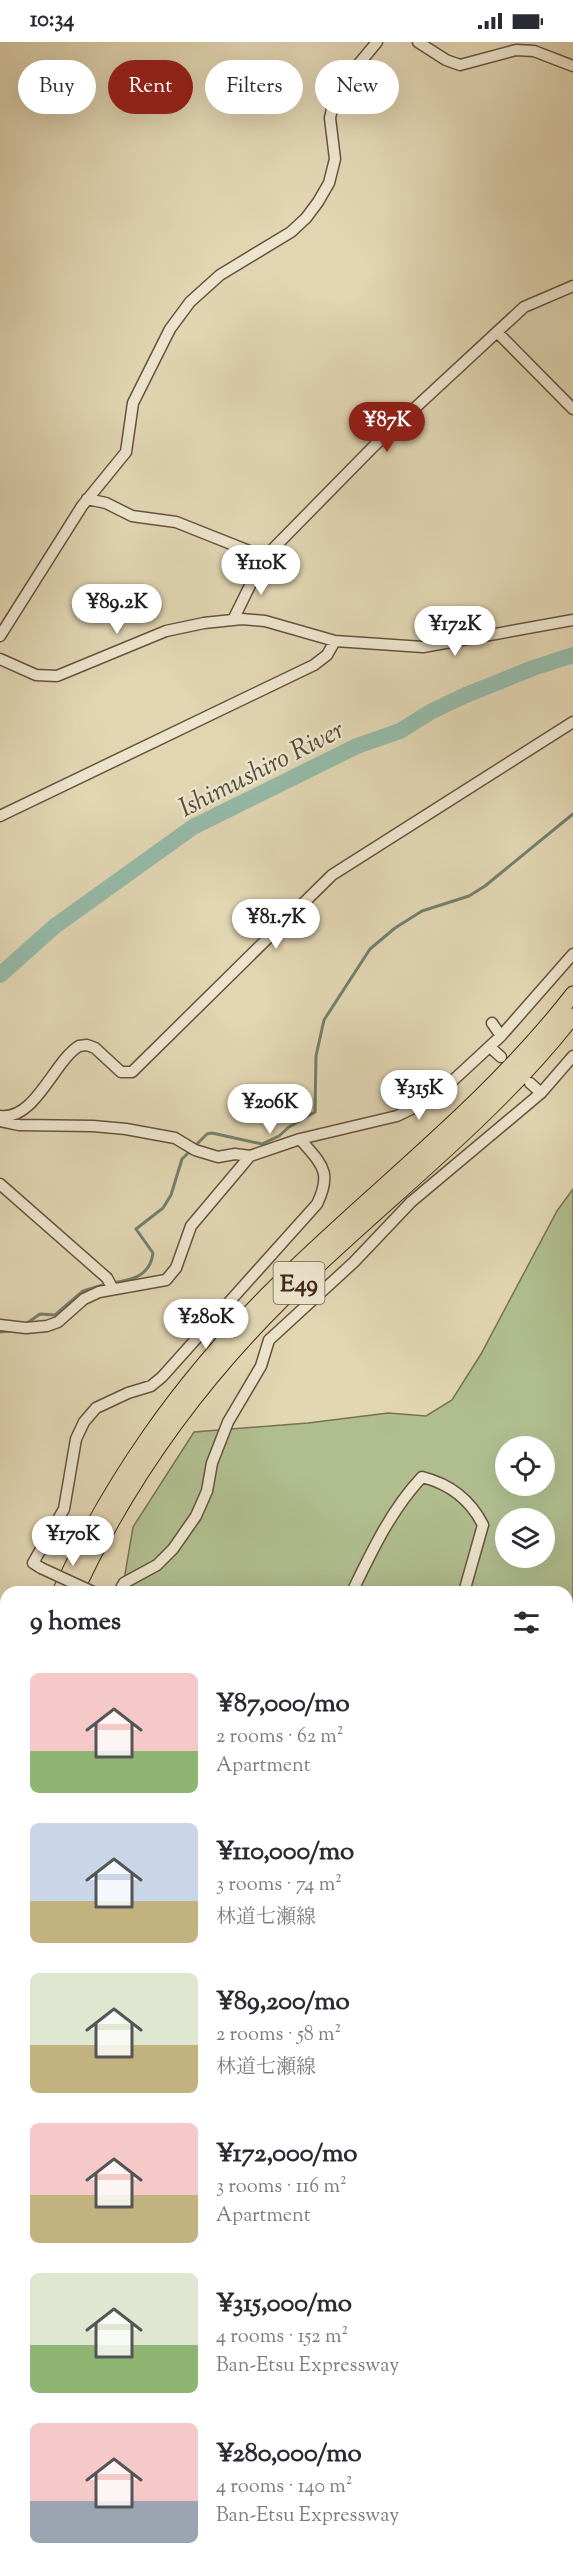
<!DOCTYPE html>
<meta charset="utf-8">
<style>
:root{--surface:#fff;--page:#f7f7f7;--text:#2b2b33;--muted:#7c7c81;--accent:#8f2418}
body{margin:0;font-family:"Sorts Mill Goudy","Noto Serif JP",serif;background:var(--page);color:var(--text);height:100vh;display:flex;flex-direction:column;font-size:22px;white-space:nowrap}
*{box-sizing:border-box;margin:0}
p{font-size:20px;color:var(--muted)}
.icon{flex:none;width:33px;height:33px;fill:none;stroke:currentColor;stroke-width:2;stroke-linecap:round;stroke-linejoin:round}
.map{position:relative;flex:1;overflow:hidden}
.panel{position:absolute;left:0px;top:1544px;width:573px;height:986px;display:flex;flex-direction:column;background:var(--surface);border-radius:18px 18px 0 0;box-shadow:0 6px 24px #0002}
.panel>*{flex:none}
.guide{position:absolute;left:18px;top:18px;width:537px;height:54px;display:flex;gap:12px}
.fabs{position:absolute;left:495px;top:1394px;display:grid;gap:12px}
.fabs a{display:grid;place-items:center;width:60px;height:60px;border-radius:50%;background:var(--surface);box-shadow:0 6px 24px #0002;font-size:30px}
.price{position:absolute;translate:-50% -51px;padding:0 14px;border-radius:21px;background:#fff;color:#222;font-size:20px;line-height:39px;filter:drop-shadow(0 2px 3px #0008)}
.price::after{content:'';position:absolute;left:50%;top:36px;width:18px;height:14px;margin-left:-9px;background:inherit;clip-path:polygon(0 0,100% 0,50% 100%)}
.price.on{background:var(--accent);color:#fff}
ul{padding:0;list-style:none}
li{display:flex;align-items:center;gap:18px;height:150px;padding:0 30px}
li span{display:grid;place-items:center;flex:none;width:168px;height:120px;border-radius:9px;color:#555}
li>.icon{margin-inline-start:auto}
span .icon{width:72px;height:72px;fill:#fffc;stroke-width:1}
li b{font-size:26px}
h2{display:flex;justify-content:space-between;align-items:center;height:72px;padding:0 30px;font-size:26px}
.pill{padding:0 21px;border-radius:27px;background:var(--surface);box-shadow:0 6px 24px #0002;font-size:21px;line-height:54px}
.pill.on{background:var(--accent);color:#fff}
.status{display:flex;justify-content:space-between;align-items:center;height:42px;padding:0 30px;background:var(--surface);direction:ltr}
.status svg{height:16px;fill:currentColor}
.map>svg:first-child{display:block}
</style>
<div class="status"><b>10:34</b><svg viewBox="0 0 49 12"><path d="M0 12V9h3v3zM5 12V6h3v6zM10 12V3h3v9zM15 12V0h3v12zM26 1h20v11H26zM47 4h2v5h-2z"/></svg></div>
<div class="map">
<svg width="573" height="2528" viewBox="0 0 573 2528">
<rect width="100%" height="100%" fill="#e1d5b2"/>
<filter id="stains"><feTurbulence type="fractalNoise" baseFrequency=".00333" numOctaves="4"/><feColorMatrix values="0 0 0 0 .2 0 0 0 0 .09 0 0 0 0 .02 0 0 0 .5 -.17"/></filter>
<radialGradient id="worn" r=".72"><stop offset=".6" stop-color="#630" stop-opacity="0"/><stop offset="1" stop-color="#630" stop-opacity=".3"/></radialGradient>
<path fill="#b0be8f" stroke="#787253" stroke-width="1.5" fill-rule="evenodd" d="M573,1147v920l-6,-3v-514h-445l11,-65 61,-95 114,-9 80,-10 38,3 26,-16 29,-46 76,-143zM506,1404h38v39h-38zM506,1476h38v39h-38z
M97,2523h87l1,5h-89z"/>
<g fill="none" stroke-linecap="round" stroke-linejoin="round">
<path stroke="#737f6d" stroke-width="3" d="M112,1241c19,-3 38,-6 41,-30l-17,-24 27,-21 8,-13 11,-36 25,-25 5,-1 50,11 17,-8 10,-9 26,-15 1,-56 8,-36 46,-71 25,-21 27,-17 47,-15 16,-10 88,-72
M27,1281l13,-9 15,1 28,-24 23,-7
M0,1290l11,-1"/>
<path stroke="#95b9a7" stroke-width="16" d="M0,933l55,-49 138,-99 164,-81 43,-15 32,-20 34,-16 67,-27 40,-13"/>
<defs>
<path id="minor" d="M418,0l28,18 14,5 56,-15 18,1 39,15
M497,290l76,77
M87,457l19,4 26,13 44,6 78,31 9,6
M233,578l30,-61 111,-113 150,-139 49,-21
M0,594l82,-130 44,-54 7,-49 37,-74 20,-27 30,-27 71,-43 15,-14 12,-16 11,-19 6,-24 -5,-41 4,-18 8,-16 35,-42
M0,617l36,16 21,1 109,-45 38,-8 38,-4 23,2 70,20 88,6 150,-27
M0,774l314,-151 13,-10 8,-14
M492,981l9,13 72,-82
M491,1006l10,9
M530,1041l11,10
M0,1074c35,5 54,-55 79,-70l8,-1 8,3 26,24h11l200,-197 241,-153
M0,1079l19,4 74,1 33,3 49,9 20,12 23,7 17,-3 15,2 50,-17 97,-23 37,-18 67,-62
M0,1142l107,94 6,11
M0,1283l26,3 21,-2 11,-4 26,-23 15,-7 67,-12 10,-12 15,-42 59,-70
M41,1526l-8,-5 31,-54 12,-70 8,-17 12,-14 32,-15 23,-7 11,-9 155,-173c16,-33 4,-40 -17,-65
M119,1550l5,-9 33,-18 16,-16 23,-33 11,-25 5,-28 16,-41 33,-56 8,-26 85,-78 57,-60 130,-109 32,-37
M352,1550c20,-41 39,-82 70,-115 28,7 48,22 61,48l-19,67
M567,2018l6,7
M3,2123h3
M6,2345l-6,54 6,16
M567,2448l6,-7
M72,2528v-5
M250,2528l1,-5"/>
<path id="highway" d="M60,1550c52,-113 119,-207 206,-296 101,-102 218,-187 307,-302
M75,1550c52,-110 120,-206 206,-291 96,-96 209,-178 292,-285
M0,1728l6,-26
M0,1804l6,-36"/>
</defs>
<use href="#minor" stroke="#68523e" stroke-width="13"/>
<use href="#highway" stroke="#402717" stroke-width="17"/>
<use href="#minor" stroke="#ece4cd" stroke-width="10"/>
<use href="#highway" stroke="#e1d5b2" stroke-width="15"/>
<defs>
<path id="minor-bridge" d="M41,1526l52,24"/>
</defs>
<use href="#minor-bridge" stroke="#68523e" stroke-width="13" stroke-linecap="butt"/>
<use href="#minor-bridge" stroke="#ece4cd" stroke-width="10"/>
</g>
<g text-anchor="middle" stroke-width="5" stroke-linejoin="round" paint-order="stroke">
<rect fill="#ece4cd" stroke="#74604e" stroke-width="1.5" x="273.5" y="1220" width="51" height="42" rx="4.5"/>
<g font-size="24" font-weight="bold" fill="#402717">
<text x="299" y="1249">E49</text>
</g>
<g font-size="27" font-style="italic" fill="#554c3b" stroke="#ece4cd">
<text transform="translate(261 726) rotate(-27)" y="9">Ishimushiro River</text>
</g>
</g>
<rect width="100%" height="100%" filter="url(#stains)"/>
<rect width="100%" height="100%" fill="url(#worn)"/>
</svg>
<div class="fabs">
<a><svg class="icon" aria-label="locate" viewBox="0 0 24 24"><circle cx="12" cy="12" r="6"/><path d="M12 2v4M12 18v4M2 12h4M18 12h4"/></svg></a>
<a><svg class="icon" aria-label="layers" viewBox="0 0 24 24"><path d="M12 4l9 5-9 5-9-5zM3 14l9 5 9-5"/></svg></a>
</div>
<b class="price on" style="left:387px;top:411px">¥87K</b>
<b class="price" style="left:261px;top:554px">¥110K</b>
<b class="price" style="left:117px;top:593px">¥89.2K</b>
<b class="price" style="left:455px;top:615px">¥172K</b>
<b class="price" style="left:276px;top:908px">¥81.7K</b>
<b class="price" style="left:419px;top:1079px">¥315K</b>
<b class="price" style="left:270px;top:1093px">¥206K</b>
<b class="price" style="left:206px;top:1308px">¥280K</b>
<b class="price" style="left:73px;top:1525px">¥170K</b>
<div class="guide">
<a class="pill">Buy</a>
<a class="pill on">Rent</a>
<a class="pill">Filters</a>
<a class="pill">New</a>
</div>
<section class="panel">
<h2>9 homes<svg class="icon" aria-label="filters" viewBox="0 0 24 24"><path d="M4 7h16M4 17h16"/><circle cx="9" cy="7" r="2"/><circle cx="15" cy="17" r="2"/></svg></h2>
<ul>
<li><span style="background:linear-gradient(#f6c9c9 65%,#8fb573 0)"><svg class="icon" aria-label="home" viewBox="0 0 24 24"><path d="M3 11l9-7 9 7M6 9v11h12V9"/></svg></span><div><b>¥87,000/mo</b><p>2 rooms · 62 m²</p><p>Apartment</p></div></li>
<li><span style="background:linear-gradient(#c9d6e8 65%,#c2b280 0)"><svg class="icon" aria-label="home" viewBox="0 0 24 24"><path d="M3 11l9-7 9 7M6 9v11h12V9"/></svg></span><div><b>¥110,000/mo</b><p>3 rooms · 74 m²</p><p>林道七瀬線</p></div></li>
<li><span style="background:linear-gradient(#dfe7d0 60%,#c2b280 0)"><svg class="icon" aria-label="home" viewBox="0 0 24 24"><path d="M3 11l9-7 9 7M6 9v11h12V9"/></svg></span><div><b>¥89,200/mo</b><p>2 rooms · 58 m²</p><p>林道七瀬線</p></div></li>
<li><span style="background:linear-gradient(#f6c9c9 60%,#c2b280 0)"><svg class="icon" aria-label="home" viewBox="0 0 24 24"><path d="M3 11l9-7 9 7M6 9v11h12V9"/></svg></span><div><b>¥172,000/mo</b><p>3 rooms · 116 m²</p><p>Apartment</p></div></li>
<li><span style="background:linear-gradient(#dfe7d0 60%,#8fb573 0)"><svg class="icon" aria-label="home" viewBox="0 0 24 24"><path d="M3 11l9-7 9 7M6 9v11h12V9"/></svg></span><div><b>¥315,000/mo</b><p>4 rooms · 152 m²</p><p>Ban-Etsu Expressway</p></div></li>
<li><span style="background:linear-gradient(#f6c9c9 65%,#9aa5b1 0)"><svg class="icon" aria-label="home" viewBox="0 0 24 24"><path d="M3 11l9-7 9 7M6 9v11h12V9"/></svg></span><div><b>¥280,000/mo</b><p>4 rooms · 140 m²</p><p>Ban-Etsu Expressway</p></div></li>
</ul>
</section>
</div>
